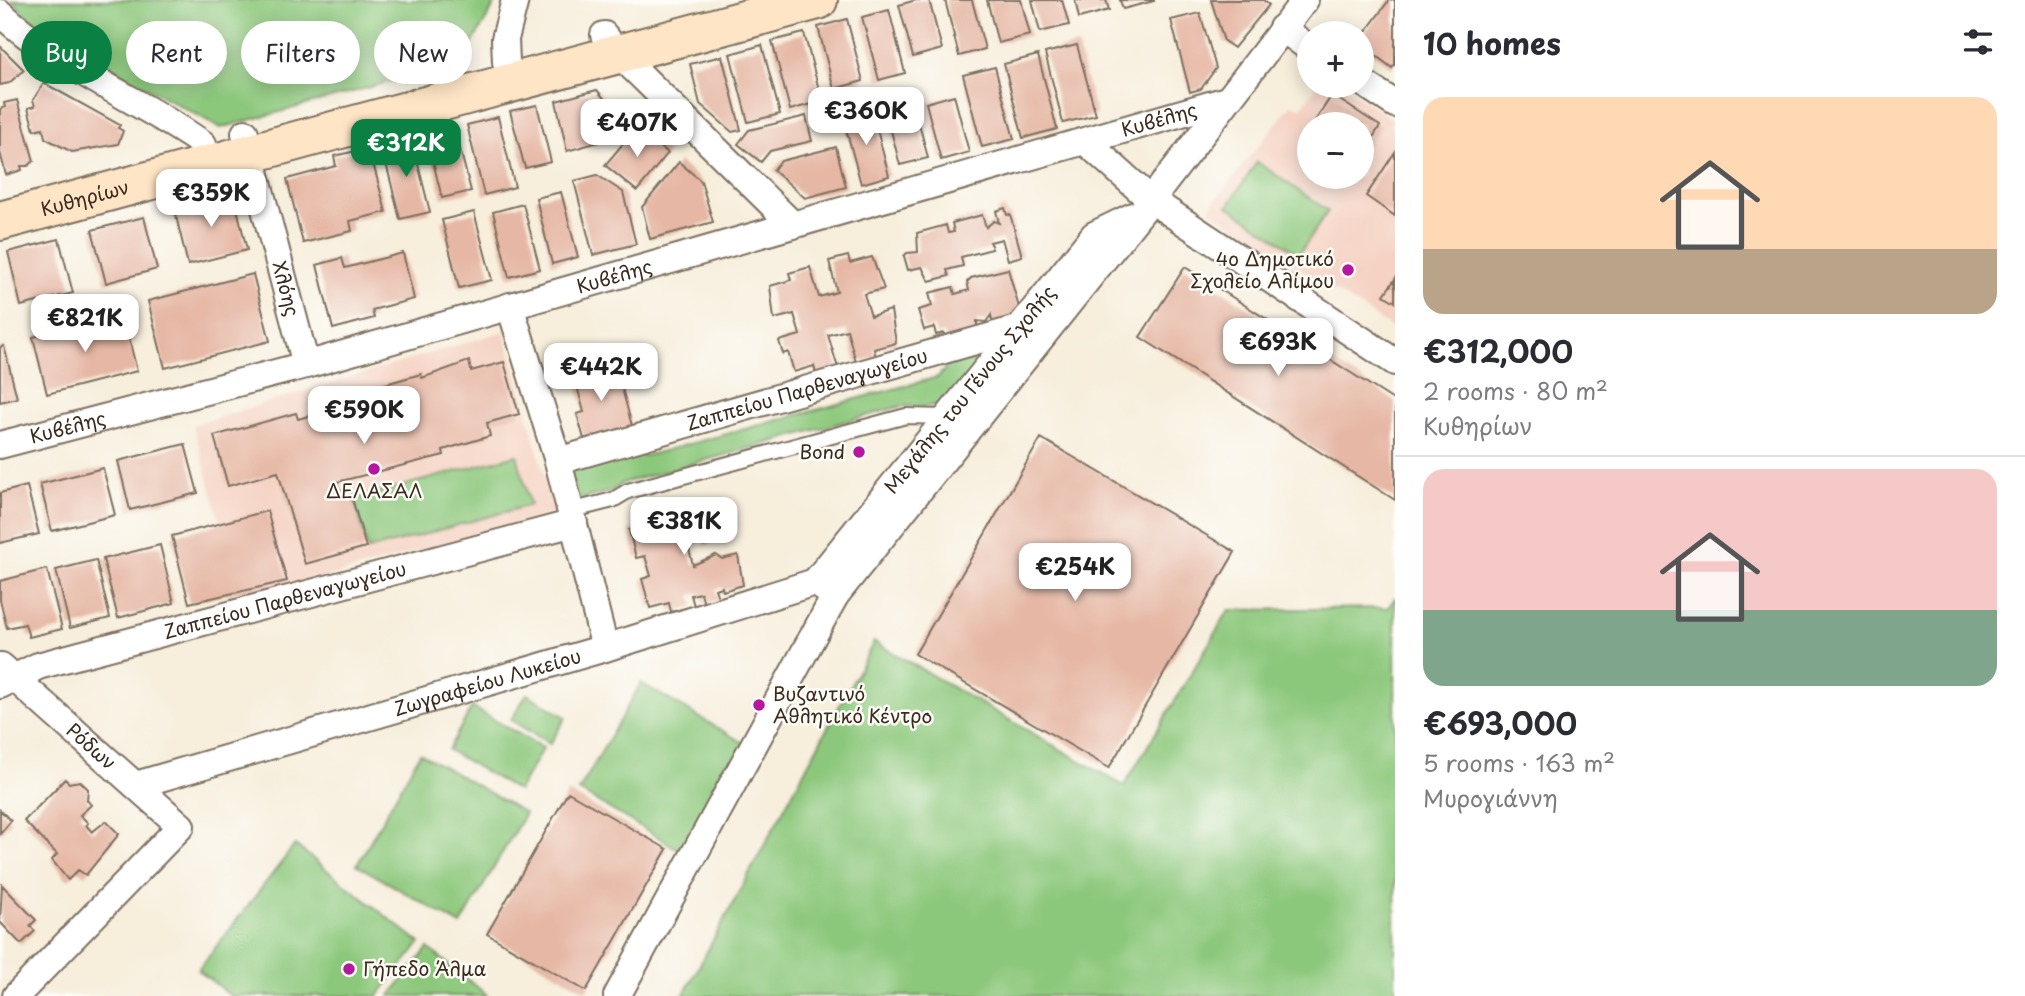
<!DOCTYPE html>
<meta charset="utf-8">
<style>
:root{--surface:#fff;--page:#f2f2f3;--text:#2b2b33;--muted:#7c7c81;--line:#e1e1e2;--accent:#0b8043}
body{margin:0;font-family:"Playpen Sans",sans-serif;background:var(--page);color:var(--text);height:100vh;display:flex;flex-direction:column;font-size:26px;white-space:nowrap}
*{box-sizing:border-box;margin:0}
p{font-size:23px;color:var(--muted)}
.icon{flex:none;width:38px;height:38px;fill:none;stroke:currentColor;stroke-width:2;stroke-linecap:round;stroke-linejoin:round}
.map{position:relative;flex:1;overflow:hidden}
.drawer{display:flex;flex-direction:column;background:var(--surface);width:630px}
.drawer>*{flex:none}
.banner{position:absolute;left:21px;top:21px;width:665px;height:63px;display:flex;gap:14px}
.tools{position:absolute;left:1297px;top:21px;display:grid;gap:14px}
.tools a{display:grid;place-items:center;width:77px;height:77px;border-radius:50%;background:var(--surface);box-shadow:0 4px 18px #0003;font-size:35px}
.price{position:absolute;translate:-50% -60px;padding:0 16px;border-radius:14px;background:#fff;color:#222;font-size:23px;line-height:46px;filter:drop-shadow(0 2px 4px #0008)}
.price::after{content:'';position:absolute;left:50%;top:42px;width:21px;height:16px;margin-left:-10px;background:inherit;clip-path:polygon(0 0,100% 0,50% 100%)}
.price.selected{background:var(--accent);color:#fff}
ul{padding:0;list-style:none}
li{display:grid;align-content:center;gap:14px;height:371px;padding:0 28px}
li+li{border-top:2px solid var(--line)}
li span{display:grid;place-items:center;height:217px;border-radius:21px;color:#555}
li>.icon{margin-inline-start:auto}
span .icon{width:126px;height:126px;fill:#fffc;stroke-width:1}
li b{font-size:30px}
h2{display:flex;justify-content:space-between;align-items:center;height:84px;padding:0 28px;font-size:30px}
.chip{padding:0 24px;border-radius:32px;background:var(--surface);box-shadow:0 4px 18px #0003;font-size:24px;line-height:63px}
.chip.selected{background:var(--accent);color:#fff}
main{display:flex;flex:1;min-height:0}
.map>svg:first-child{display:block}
</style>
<main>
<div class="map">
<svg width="1395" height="996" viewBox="0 0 1395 996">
<rect width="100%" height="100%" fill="#fdfcf7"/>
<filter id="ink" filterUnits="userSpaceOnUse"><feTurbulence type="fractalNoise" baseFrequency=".0143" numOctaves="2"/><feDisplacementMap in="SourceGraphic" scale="14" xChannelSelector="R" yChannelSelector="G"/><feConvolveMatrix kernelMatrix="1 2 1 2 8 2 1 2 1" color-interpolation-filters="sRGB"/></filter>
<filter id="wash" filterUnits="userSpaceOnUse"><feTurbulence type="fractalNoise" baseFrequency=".00686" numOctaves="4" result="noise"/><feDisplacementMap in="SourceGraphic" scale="28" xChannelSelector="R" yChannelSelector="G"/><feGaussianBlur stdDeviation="1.57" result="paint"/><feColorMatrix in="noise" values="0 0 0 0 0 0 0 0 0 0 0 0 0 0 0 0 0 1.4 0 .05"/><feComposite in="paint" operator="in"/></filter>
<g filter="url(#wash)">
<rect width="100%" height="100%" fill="#f7eedc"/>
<path fill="#f5d2c2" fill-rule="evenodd" d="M1314,86h28l52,34 -4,6 5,4v200l-187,-121 83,-104 10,2 15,-19zM1309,124h53v53h-53z
M504,331l51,182 -313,88 -49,-176z"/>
<path fill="#8cc87c" stroke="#64794d" stroke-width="2" d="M12,0h485l-35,62 -241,66 -180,-98z
M1257,162l71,49 -29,43 -71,-48z
M996,352l-28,46 -44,9 -22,-1 -279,77 -13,9 -34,8 -8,-33 64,-17 13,6 293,-79 13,-15z
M517,455l13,50 -162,45 -14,-51z
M1395,598v398h-712l191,-354 250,144 105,-176 159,-2z
M641,683l111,65 -62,108 -111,-65z
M527,694l39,23 -16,27 -39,-24z
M472,707l71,41 -25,43 -70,-41z
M420,753l105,60 -64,112 -104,-60z
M295,845l125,98 -42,53h-147l-33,-26z
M428,948l59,47 -1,1h-96z"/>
<g id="blocks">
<path fill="#e6b7a4" d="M916,0h13l13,49 -29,8 -14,-52z
M945,0h27l13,49 -26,7z
M987,0h34l9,35 -32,8z
M1032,0h30l7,25 -29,7z
M1075,0h31l3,10 -30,8z
M1120,0h34v1l-31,8z
M1211,0h52l6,5 -35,43 -10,-7z
M1389,0h6v64l-3,4 -30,-23v-8z
M889,10l16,63 -26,7 -17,-63z
M1200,13l16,55 -15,21 -11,3 -19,-72z
M847,19l16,62 -29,8 -16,-62z
M804,33l18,68 -32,9 -18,-69z
M762,45l18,69 -32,8 -18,-68z
M1077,45l19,70 -33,8 -18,-70z
M0,46l24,24 -15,13 -9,2z
M1038,55l19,74 -34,9 -19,-74z
M722,56l19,74 -9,2 -32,-28 -10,-40z
M995,67l19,72 -32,8 -19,-72z
M44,83l76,42 -2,3 5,3 -5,13 -46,8 -27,-14 -2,-10 -9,2 -6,-22 7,-2 -2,-6z
M597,90l20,24 -18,28 -32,9 -11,-50z
M954,95l15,57 -28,8 -15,-57z
M1332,95l48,31 -18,29v-31h-49z
M17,100l17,61 -6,5h-7l1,4 -16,5 -6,-23v-43l5,-2 -1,-4z
M914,104l14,54 -28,7 -14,-54z
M537,105l14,57 -26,6 -15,-57z
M872,110l17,66 -28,8 -18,-66z
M806,116l6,25 -42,10 -9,11 -23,-18 11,-14z
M498,117l17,70 -31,8 -17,-70z
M454,126l17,65 -29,7 -16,-65z
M637,127l31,26 -31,38 -32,-26z
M412,140l18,72 -30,7 -18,-72z
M836,147l10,40 -41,11 -32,-28 8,-9z
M369,148l17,64 -36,9 2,10 -49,12 -16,-64 49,-13 -2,-10z
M1395,152v64l-29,-20z
M679,162l22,19 12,41 -63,17 -8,-32z
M597,175l26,17 13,52 -43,11 -19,-74z
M233,192l14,58 -59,15 -14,-57z
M561,192l17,65 -26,7 -16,-66z
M523,204l17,65 -31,8 -16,-65z
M1005,208l2,7 3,-1 12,42 -14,4 -6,-21 -12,3 2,7 -31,8 2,9 -16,4 2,6 -20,5 -7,-14 -14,3 -4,-14 3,-3 11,-1 -1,-19 29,-8 2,8 6,-1 -2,-9 30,-8 4,12 8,-6 5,2 -3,-12z
M474,212l18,68 -33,8 -17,-68z
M144,217l13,52 -51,14 -14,-53z
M59,239l14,54 -52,13 -13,-54z
M403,253l11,46 -42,11 2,8 -41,11 -16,-64 25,-7 3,10z
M848,256l2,7 22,-6 12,32 -20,5 7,22 20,-6 5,33 -22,6 2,8 -20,5 -9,-32 -19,5 10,33 -22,6 -2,-8 -20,6 -6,-20 -5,2 -4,-13 21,-6 -6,-21 -20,5 -4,-33 21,-6 -2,-7 21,-6 9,30 18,-5 -8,-31z
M1185,267l210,134v99l-255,-163z
M1008,269l12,42 -6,10 -21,5 -2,-11 -5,7 -9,-1v11l-31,8 -2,-7 -8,2 -2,-8 -10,3 -6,-20 14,-4 -3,-13 24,-6 2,7 14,-4 -2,-8 4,-4z
M253,274l17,67 -105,27 -17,-67z
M1395,279v23l-11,-7z
M123,314l14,57 -90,23 -14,-57z
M4,346l13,52 -17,4v-55z
M469,361l2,10 33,-9 15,52 -32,9 3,13 -47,14 1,5 -107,27 3,9 9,-3 17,59 -61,17 -27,-92 -50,14 -14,-50 82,-23 2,6 65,-18 -3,-10 61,-17 1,4z
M609,365l3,14 7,-2 13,49 -48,13 -7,-25 7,-2 -10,-37z
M1041,438l194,114 -126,216 -194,-114z
M185,444l13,49 -68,17 -12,-49z
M103,468l12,47 -63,16 -12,-47z
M27,486l12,48 -39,9v-50z
M720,501l11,30 -15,4 -4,4 1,4 -9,3 -1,-5 -15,4 5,20 23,-10 6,4 16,-4 5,30 -20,6 -1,-4 -7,2 4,11 -15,4 -3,-11 -10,2 3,11 -23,6 -2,-9 -19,5 -8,-29 9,-3 -6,-20 -9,2 -7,-28 18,-5 -2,-9 22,-7 3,11 10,-3 -3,-11 15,-4 3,11 5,-2 -1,-4z
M267,511l20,70 -98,22 -17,-67z
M160,545l14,58 -56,15 -15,-59z
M96,560l14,58 -40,10 -14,-58z
M47,569l15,60 -33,8 -4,-13 -18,4 -7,-28v-19z
M65,779l4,4 11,-2 8,8 -1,11 4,5 -11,10 8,8 -2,2 6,7 14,-11 13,13 -33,41 -8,-5 -10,10 -16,-20 5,-6 -33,-33z
M568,792l99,57 -81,142 -99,-57z
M0,810l11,11 -11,13z
M2,885l34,35 -6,6 5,5 -14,13 -21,-22z"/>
</g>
</g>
<g filter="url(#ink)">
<use href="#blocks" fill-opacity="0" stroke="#7d6f60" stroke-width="2"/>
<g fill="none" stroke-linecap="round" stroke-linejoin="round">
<defs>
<path id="lane" d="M570,511l43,-11 15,-9 278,-75 39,1"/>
<g id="street">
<path d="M0,13c60,55 137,85 203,131"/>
<path d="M1282,28l27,20"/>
<path d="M604,35l15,19 174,171"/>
<path d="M506,62l-1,-23 10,-39"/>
<path d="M1362,82l33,22"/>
<path id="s1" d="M245,133l61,232"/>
<path d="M1085,141l66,59 244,162"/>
<path d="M510,306l48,155 47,187"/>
<path id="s2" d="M0,445l306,-80 921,-265"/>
<path id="s3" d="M558,461l459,-132 26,6"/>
<path id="s4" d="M815,582l279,-347 39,-19"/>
<path id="s5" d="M1,666l180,160 -165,170"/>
<path id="s6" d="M0,685l38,-19 536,-143"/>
<path id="s7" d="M136,785l469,-137 210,-66 20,14"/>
<path d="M617,996l218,-400 316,-396 154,-200"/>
</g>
<g id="secondary">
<path id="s8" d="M0,221l818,-221"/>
</g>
</defs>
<use href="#lane" stroke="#7d6f60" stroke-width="18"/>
<use href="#street" stroke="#7d6f60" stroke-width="30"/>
<use href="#secondary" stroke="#7d6f60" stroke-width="42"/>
<use href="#lane" stroke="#fff" stroke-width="14"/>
<use href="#street" stroke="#fff" stroke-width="26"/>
<use href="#secondary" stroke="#fee5c5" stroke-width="38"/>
</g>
</g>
<g fill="#b5179e" stroke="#fdfcf7" stroke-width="2.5">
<circle cx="1348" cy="270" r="7"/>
<circle cx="859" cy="452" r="7"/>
<circle cx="374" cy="469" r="7"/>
<circle cx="759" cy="705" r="7"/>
<circle cx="349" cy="969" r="7"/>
</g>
<g text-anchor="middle" stroke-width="5" stroke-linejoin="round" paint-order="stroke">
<g font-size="19" fill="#3b2a1e" stroke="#fdfcf7">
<text dy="7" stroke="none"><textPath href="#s2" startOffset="1204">Κυβέλης</textPath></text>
<text dy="7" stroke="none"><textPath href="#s8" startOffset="88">Κυθηρίων</textPath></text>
<text dy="7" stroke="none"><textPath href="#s2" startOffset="637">Κυβέλης</textPath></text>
<text dy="7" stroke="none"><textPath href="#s1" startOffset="161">Χλόης</textPath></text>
<text dy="7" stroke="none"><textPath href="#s3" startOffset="259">Ζαππείου Παρθεναγωγείου</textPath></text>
<text dy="7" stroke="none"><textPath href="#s4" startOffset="247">Μεγάλης του Γένους Σχολής</textPath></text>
<text dy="7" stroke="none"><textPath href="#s2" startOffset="70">Κυβέλης</textPath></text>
<text dy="7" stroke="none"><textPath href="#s6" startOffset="298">Ζαππείου Παρθεναγωγείου</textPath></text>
<text dy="7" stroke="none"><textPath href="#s7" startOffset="366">Ζωγραφείου Λυκείου</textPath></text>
<text dy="7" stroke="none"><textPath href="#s5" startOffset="121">Ρόδων</textPath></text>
</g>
<g font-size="19" fill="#3b2a1e" stroke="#fdfcf7" text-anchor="end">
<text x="1334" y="266">4ο Δημοτικό<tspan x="1334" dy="22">Σχολείο Αλίμου</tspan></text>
<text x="845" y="459">Bond</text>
<text x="374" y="498" text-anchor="middle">ΔΕΛΑΣΑΛ</text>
<text x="773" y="701" text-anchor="start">Βυζαντινό<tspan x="773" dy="22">Αθλητικό Κέντρο</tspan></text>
<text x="363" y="976" text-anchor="start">Γήπεδο Άλμα</text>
</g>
</g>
</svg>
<div class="tools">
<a>+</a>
<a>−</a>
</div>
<b class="price" style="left:866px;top:147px">€360K</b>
<b class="price" style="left:637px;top:159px">€407K</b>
<b class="price selected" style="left:406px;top:179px">€312K</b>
<b class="price" style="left:211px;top:229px">€359K</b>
<b class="price" style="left:85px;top:354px">€821K</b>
<b class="price" style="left:1278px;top:378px">€693K</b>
<b class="price" style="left:601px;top:403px">€442K</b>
<b class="price" style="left:364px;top:446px">€590K</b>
<b class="price" style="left:684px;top:557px">€381K</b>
<b class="price" style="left:1075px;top:603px">€254K</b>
<div class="banner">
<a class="chip selected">Buy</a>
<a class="chip">Rent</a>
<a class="chip">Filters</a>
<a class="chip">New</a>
</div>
</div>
<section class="drawer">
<h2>10 homes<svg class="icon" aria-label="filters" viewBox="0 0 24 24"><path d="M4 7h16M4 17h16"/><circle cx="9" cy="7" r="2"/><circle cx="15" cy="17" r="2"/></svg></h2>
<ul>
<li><span style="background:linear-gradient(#ffd9b3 70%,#b9a48a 0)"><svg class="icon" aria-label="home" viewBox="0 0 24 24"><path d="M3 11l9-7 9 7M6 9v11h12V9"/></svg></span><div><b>€312,000</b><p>2 rooms · 80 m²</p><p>Κυθηρίων</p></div></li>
<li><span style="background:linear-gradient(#f6c9c9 65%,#7fa58c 0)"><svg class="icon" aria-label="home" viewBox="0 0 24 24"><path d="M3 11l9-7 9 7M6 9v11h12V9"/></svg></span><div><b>€693,000</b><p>5 rooms · 163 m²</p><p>Μυρογιάννη</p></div></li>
</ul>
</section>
</main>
